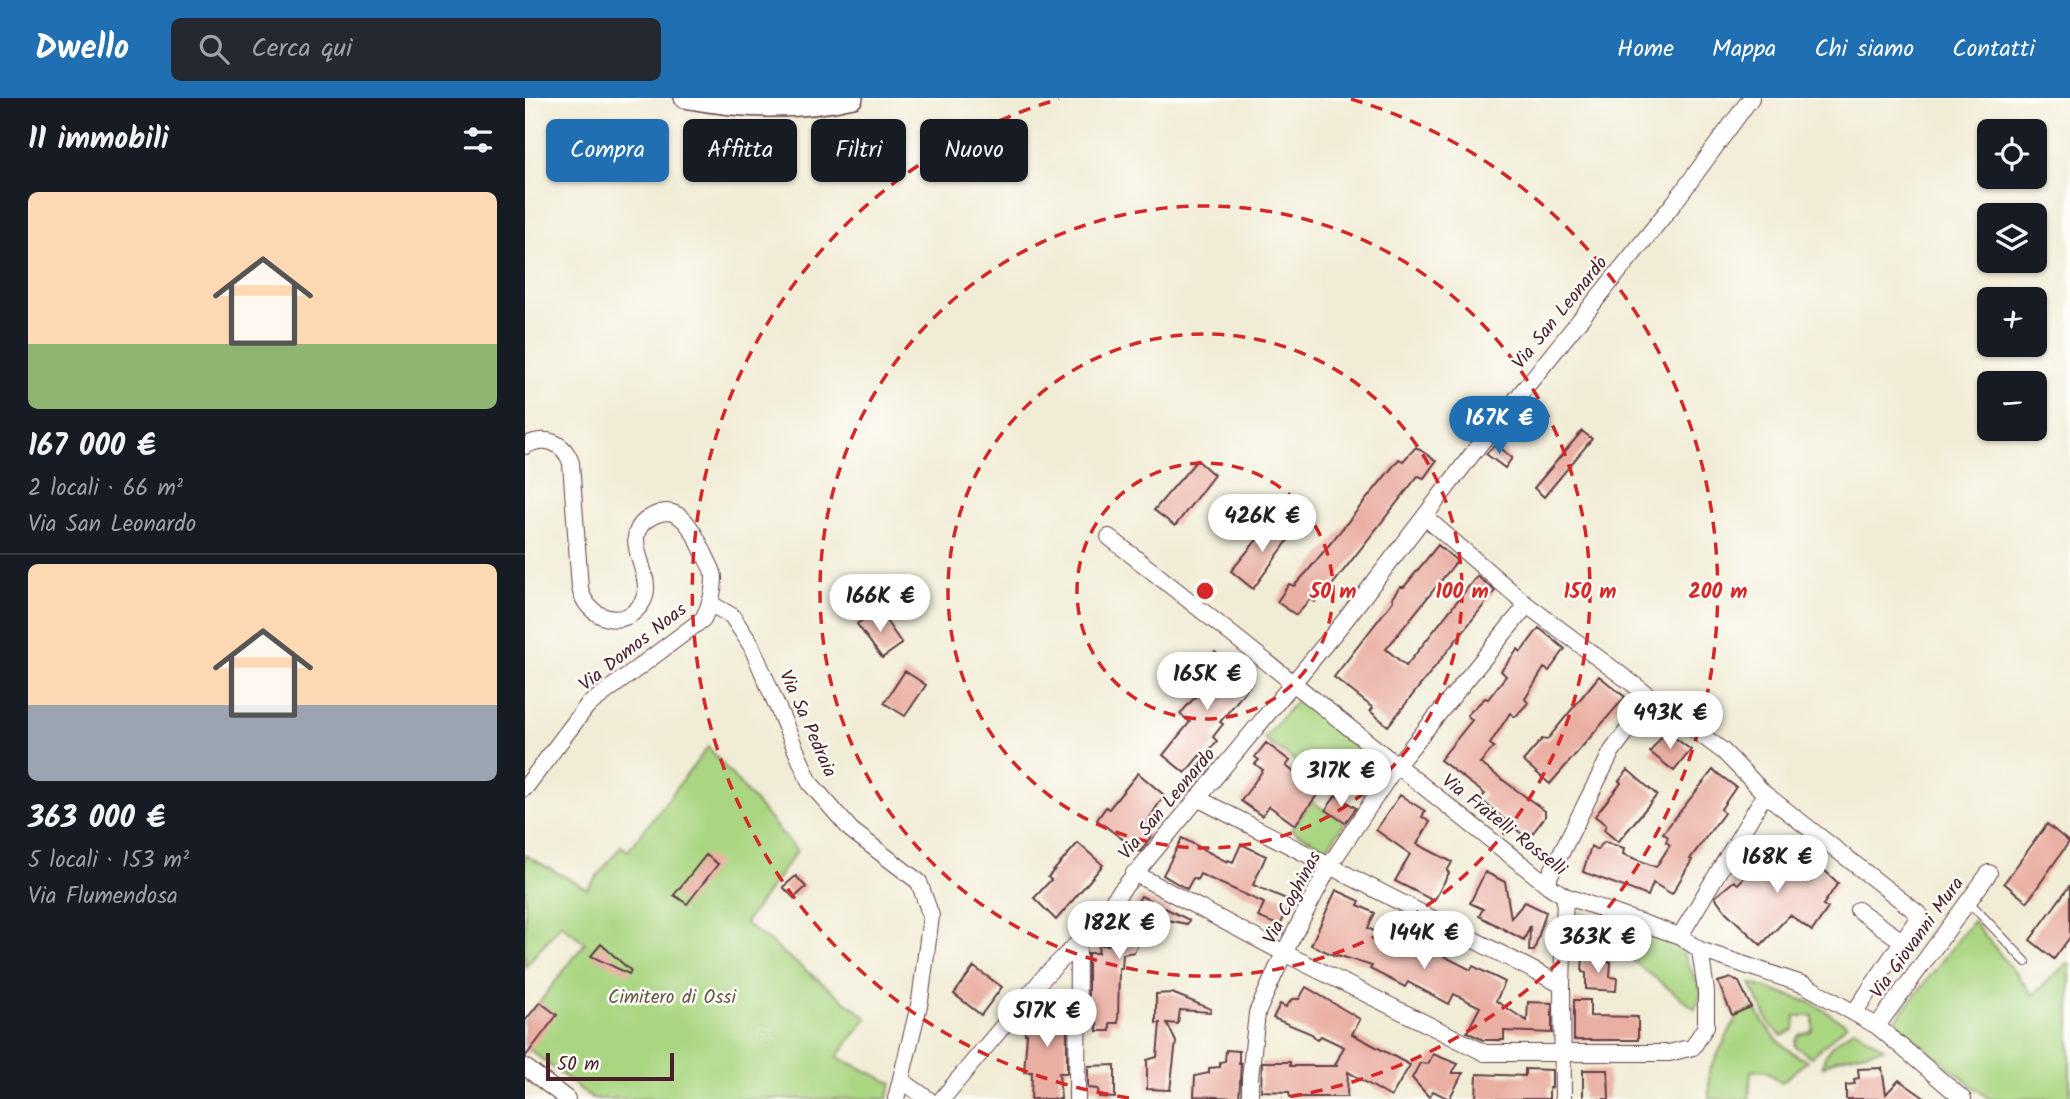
<!DOCTYPE html>
<html lang="it">
<meta charset="utf-8">
<style>
:root{--surface:#171b24;--page:#242831;--text:#f1f3f6;--muted:#9ea1a6;--line:#363941;--accent:#1f6fb2}
body{margin:0;font-family:Kalam,sans-serif;background:var(--page);color:var(--text);height:100vh;display:flex;flex-direction:column;font-size:26px;white-space:nowrap}
*{box-sizing:border-box;margin:0}
p{font-size:23px;color:var(--muted)}
.icon{flex:none;width:38px;height:38px;fill:none;stroke:currentColor;stroke-width:2;stroke-linecap:round;stroke-linejoin:round}
.map{position:relative;flex:1;overflow:hidden}
.details{display:flex;flex-direction:column;background:var(--surface);width:525px}
.details>*{flex:none}
.banner{position:absolute;left:21px;top:21px;width:665px;height:63px;display:flex;gap:14px}
.buttons{position:absolute;left:1452px;top:21px;display:grid;gap:14px}
.buttons a{display:grid;place-items:center;width:70px;height:70px;border-radius:10px;background:var(--surface);box-shadow:0 2px 5px #0004;font-size:35px}
.scale{position:absolute;left:21px;bottom:18px;width:128px;box-sizing:border-box;padding-left:7px;border:4px solid #4a1f2b;border-top:0;font-size:19px;line-height:24px;white-space:nowrap;color:#4a1f2b;-webkit-text-stroke:5px #fdfcf7;paint-order:stroke}
.price{position:absolute;translate:-50% -60px;padding:0 16px;border-radius:24px;background:#fff;color:#222;font-size:23px;line-height:46px;filter:drop-shadow(0 2px 4px #0008)}
.price::after{content:'';position:absolute;left:50%;top:42px;width:21px;height:16px;margin-left:-10px;background:inherit;clip-path:polygon(0 0,100% 0,50% 100%)}
.price.current{background:var(--accent);color:#fff}
ul{padding:0;list-style:none}
li{display:grid;align-content:center;gap:14px;height:371px;padding:0 28px}
li+li{border-top:2px solid var(--line)}
li span{display:grid;place-items:center;height:217px;border-radius:10px;color:#555}
li>.icon{margin-inline-start:auto}
span .icon{width:126px;height:126px;fill:#fffc;stroke-width:1}
li b{font-size:30px}
h2{display:flex;justify-content:space-between;align-items:center;height:84px;padding:0 28px;font-size:30px}
.pill{padding:0 24px;border-radius:10px;background:var(--surface);box-shadow:0 2px 5px #0004;font-size:24px;line-height:63px}
.pill.current{background:var(--accent);color:#fff}
header{display:flex;align-items:center;gap:42px;box-sizing:border-box;height:98px;padding:0 35px;background:var(--accent);color:#fff}
header strong{font-size:33px}
nav{display:flex;gap:38px;margin-inline-start:auto;font-size:24px}
.search{width:490px;height:63px;background:var(--page);display:flex;align-items:center;gap:18px;box-sizing:border-box;padding:0 24px;border-radius:10px;color:var(--muted);font-size:26px}
main{display:flex;flex:1;min-height:0}
.map>svg:first-child{display:block}
</style>
<header>
<strong>Dwello</strong>
<div class="search"><svg class="icon" aria-label="search" viewBox="0 0 24 24"><circle cx="10" cy="10" r="6"/><path d="M15 15l6 6"/></svg>Cerca qui</div>
<nav><a>Home</a><a>Mappa</a><a>Chi siamo</a><a>Contatti</a></nav>
</header>
<main>
<section class="details">
<h2>11 immobili<svg class="icon" aria-label="filters" viewBox="0 0 24 24"><path d="M4 7h16M4 17h16"/><circle cx="9" cy="7" r="2"/><circle cx="15" cy="17" r="2"/></svg></h2>
<ul>
<li><span style="background:linear-gradient(#ffd9b3 70%,#8fb573 0)"><svg class="icon" aria-label="home" viewBox="0 0 24 24"><path d="M3 11l9-7 9 7M6 9v11h12V9"/></svg></span><div><b>167 000 €</b><p>2 locali · 66 m²</p><p>Via San Leonardo</p></div></li>
<li><span style="background:linear-gradient(#ffd9b3 65%,#9aa5b1 0)"><svg class="icon" aria-label="home" viewBox="0 0 24 24"><path d="M3 11l9-7 9 7M6 9v11h12V9"/></svg></span><div><b>363 000 €</b><p>5 locali · 153 m²</p><p>Via Flumendosa</p></div></li>
</ul>
</section>
<div class="map">
<svg width="1545" height="1001" viewBox="0 0 1545 1001">
<rect width="100%" height="100%" fill="#fdfcf7"/>
<filter id="ink" filterUnits="userSpaceOnUse"><feTurbulence type="fractalNoise" baseFrequency=".0143" numOctaves="2"/><feDisplacementMap in="SourceGraphic" scale="14" xChannelSelector="R" yChannelSelector="G"/><feConvolveMatrix kernelMatrix="1 2 1 2 8 2 1 2 1" color-interpolation-filters="sRGB"/></filter>
<filter id="wash" filterUnits="userSpaceOnUse"><feTurbulence type="fractalNoise" baseFrequency=".00686" numOctaves="4" result="noise"/><feDisplacementMap in="SourceGraphic" scale="28" xChannelSelector="R" yChannelSelector="G"/><feGaussianBlur stdDeviation="1.57" result="paint"/><feColorMatrix in="noise" values="0 0 0 0 0 0 0 0 0 0 0 0 0 0 0 0 0 1.4 0 .05"/><feComposite in="paint" operator="in"/></filter>
<g filter="url(#wash)">
<rect width="100%" height="100%" fill="#f1ecd5"/>
<path fill="#aad682" stroke="#7a7a56" stroke-width="2" d="M774,599l84,69 -20,29 -54,-41 -8,11 -37,-26z
M183,649l89,104 -52,72 122,95 -30,39 55,26 -5,16h-294l-68,-53v-25l60,-78 -24,-19 -36,43v-112l62,34 34,-43 7,5z
M787,704l33,20 -18,26 -36,-18z
M1055,815l100,34 22,46 -7,16 -116,-90 -2,-4z
M1448,823l60,74 34,-32 3,2v134h-81l-95,-77z
M1225,885l62,20 35,22 -36,32 -16,-11c1,-11 6,-12 16,-14l2,-4v-12h-18l-1,14 -12,6 -12,-11z
M1230,910c13,23 28,42 52,53l-26,22 -14,-12h-16l-2,28h-40v-28l29,-56z
M1329,931l30,19 -48,11 -13,8c1,-20 16,-27 31,-38z"/>
<g id="blocks">
<path fill="#eaafa3" d="M1057,333l10,8 -48,58 -10,-9z
M971,346l16,14 -7,10 -19,-14z
M891,349l20,14 -12,17 -6,-2 -89,113 -5,-2 -9,15 -5,-3 -14,16 -19,-13 12,-18 5,2 13,-14 92,-113 4,2z
M672,362l17,15 -39,51 -21,-16z
M749,421l18,16 -39,54 -22,-18z
M913,447l19,16 -71,88 20,17 71,-90 18,15 -107,135 -18,-15 3,-3 -39,-31 59,-76 -1,-3 8,-11h4z
M353,511l24,35 -20,14 -25,-34z
M1014,530l26,21 -16,22 -5,-3 -19,31 3,4 -13,14 -5,-4 -20,31 4,3 -14,16 65,48v6l-17,22 -48,-40 5,-5 -45,-34 32,-40 -5,-5 18,-17 3,1 18,-23 -5,-5 17,-22 3,3z
M690,554l37,31 -32,39 3,2 -10,13 4,4 -14,17 -3,-3 -15,18 -22,-18 27,-33 -10,-8 25,-28 -8,-7 7,-9 -2,-2z
M380,573l21,14 -21,31 -21,-13z
M1074,578l26,21 -75,87 -27,-23 19,-22 5,1z
M1141,633l25,19 -17,21 -24,-19z
M741,645l24,18 -4,5 34,25 -25,34 -26,-19 -7,10 -21,-15 22,-31 -8,-6 4,-4 -4,-3z
M1103,672l29,25 -39,47 -14,-12 2,-5 -11,-9 26,-33 -2,-2z
M1188,672l23,17 -15,22 3,4 -34,46 2,1 -20,34 -19,-11 -5,13 -65,-24 8,-26 6,4 7,-8 20,6 -1,6 33,13 14,-22 -4,-3 2,-5 -5,-4z
M613,675l26,22 -21,34 9,6 -12,17 -43,-32 9,-13 3,2z
M811,697l20,13 -11,15 -19,-13z
M875,697l25,16 -3,6 8,5 -13,22 35,18 -5,9 2,2 -15,28 -39,-20 15,-27 -34,-24z
M1522,726l22,18 -42,60 -23,-19z
M657,740l45,24 1,-2 5,2 8,-18 25,12 -13,29 38,16 -11,25 -22,-9 6,-14 -64,-29 -3,6 -4,-2 -6,11 -24,-14z
M553,745l25,22 -47,55 -22,-22 17,-18 -3,-3z
M1258,746l5,5 5,-5 9,10 -9,9 19,18 11,-12 15,14 -15,22 5,3 -16,23 -22,-16 -29,30 -35,-33 -11,-15 19,-16 4,3 23,-24 3,3z
M181,757l12,9 -31,40 -13,-9z
M960,774l20,10 6,36 14,-16 21,10 -12,39h-5l1,-25 -6,14 -45,-24 4,-7 -13,-6z
M271,778l10,11 -12,11 -11,-11z
M1545,787v52l-16,22 -24,-19z
M811,792l24,11 -2,4 17,8 -7,15 38,20 2,-4 15,8 3,-5 45,23 2,-4 32,16 -9,19 31,20 1,-19 24,1v30l-48,-2v9h-21l-16,-8 13,-25 -26,-13 -5,10 -41,-22 -3,5 -35,-18 2,-3 -35,-11 -1,1 -25,-11z
M616,798l48,24 -2,4 -35,-7 -18,35 -11,2 -1,14h-3l-1,55h-8v8h-13v-9h-9v-69h10l1,-8h9l21,-38 4,2z
M76,846l30,27 -2,3 -38,-18z
M1058,859l18,1v4h10l-1,15 7,1 -1,13 -30,-2v-16l-4,-1z
M449,869l28,20 -21,28 -27,-21z
M1206,880l8,4 12,25 -19,8 -14,-33z
M781,889l54,32 -8,15 58,31 -19,32 -43,-25 -1,25h-57l-1,-5 -28,-1 1,-29h28v4h48l-3,-1 9,-18 -23,-11 -4,4 -5,-6 -39,-16 7,-14 6,3 6,-8h7z
M647,895l39,16 -1,3 -30,-2 -2,14 -11,-1 9,19 -6,48 -23,-1v-29l10,-3 3,-34h-4v-29z
M529,901l13,1v73h-8l2,26h-30l1,-27h-8l3,-38h-2v-12l15,-19 13,-1z
M1049,902h16v16l48,1v23h-64z
M15,904l17,13 -32,42v-36z
M701,952l13,1v12h2l-2,35 -45,-2 1,-20 14,-3v-5l11,-1v-5l5,-1z
M908,956l25,10 -6,9h11l-14,26 -16,-8 -4,6 -17,-19 8,-15 8,1z
M590,967v33l-16,-1 -1,-8 -10,-1v-22z
M1357,970l4,26 13,-14 27,19h-80v-14l9,-1 -1,-5 5,-1 -1,-9z
M1000,971l27,1v18h-3v11h-73l1,-25 48,2z
M1058,972h25l1,29h-26z"/>
</g>
</g>
<g filter="url(#ink)">
<use href="#blocks" fill-opacity="0" stroke="#633e44" stroke-width="2"/>
<g fill="none" stroke-linecap="round" stroke-linejoin="round">
<defs>
<path id="service" d="M1443,803l58,61"/>
<path id="minor" d="M0,348c20,-11 39,-4 46,17l9,125c6,31 46,44 63,13 14,-27 -28,-65 8,-84 29,-17 43,15 53,36 3,8 10,17 10,25 0,15 -4,28 -11,41l-116,87 -62,82
M900,419l102,88 196,146 42,43 155,121 -66,98
M584,439l440,349 16,10 115,40 20,14 105,35 72,41 86,73
M186,506l21,12 19,29 59,138 41,47 68,52 12,34 -11,85 -24,98
M672,700l365,187
M609,775l150,80 201,100h184l24,-6 13,-21v-35l-6,-41
M1024,788v-9l63,-126 39,-52
M1333,812l44,31
M1155,838l85,-142
M1352,928l112,-153
M0,969l42,32
M376,982l27,19
M417,1001l102,-122 34,-34 268,-324 134,-175 194,-241 77,-105
M552,1001l1,-156
M725,1001v-21l7,-65 27,-60 46,-88 66,-99 131,-161
M1038,1001l-1,-114 3,-89"/>
<path id="tertiary" d="M159,0c56,11 114,13 169,0"/>
</defs>
<use href="#service" stroke="#633e44" stroke-width="10"/>
<use href="#minor" stroke="#633e44" stroke-width="18"/>
<use href="#tertiary" stroke="#633e44" stroke-width="22"/>
<use href="#service" stroke="#fff" stroke-width="8"/>
<use href="#minor" stroke="#fff" stroke-width="16"/>
<use href="#tertiary" stroke="#fff" stroke-width="19"/>
</g>
</g>
<g fill="none" stroke="#d62828" stroke-width="3.5" stroke-dasharray="12 9">
<circle cx="680" cy="493" r="128"/>
<circle cx="680" cy="493" r="257"/>
<circle cx="680" cy="493" r="385"/>
<path d="M604 1000A513 513 0 0 1 534 1M826 1A513 513 0 0 1 756 1000"/>
</g>
<g text-anchor="middle" stroke-width="5" stroke-linejoin="round" paint-order="stroke">
<g font-size="19" fill="#4a1f2b" stroke="#fdfcf7">
<text transform="translate(1034 214) rotate(-51)" y="7">Via San Leonardo</text>
<text transform="translate(107 548) rotate(-38)" y="7">Via Domos Noas</text>
<text transform="translate(284 625) rotate(66)" y="7">Via Sa Pedraia</text>
<text transform="translate(641 705) rotate(-50)" y="7">Via San Leonardo</text>
<text transform="translate(980 726) rotate(38)" y="7">Via Fratelli Rosselli</text>
<text transform="translate(766 799) rotate(-62)" y="7">Via Coghinas</text>
<text transform="translate(1391 839) rotate(-54)" y="7">Via Giovanni Mura</text>
</g>
<g font-size="19" fill="#675645" stroke="#fdfcf7">
<text x="147" y="905">Cimitero di Ossi</text>
</g>
</g>
<circle cx="680" cy="493" r="10" fill="#d62828" stroke="#fdfcf7" stroke-width="3.5"/>
<g font-size="21" text-anchor="middle" font-weight="bold" fill="#d62828" stroke="#fdfcf7" stroke-width="5" stroke-linejoin="round" paint-order="stroke">
<text x="808" y="500">50 m</text>
<text x="937" y="500">100 m</text>
<text x="1065" y="500">150 m</text>
<text x="1193" y="500">200 m</text>
</g>
</svg>
<div class="buttons">
<a><svg class="icon" aria-label="locate" viewBox="0 0 24 24"><circle cx="12" cy="12" r="6"/><path d="M12 2v4M12 18v4M2 12h4M18 12h4"/></svg></a>
<a><svg class="icon" aria-label="layers" viewBox="0 0 24 24"><path d="M12 4l9 5-9 5-9-5zM3 14l9 5 9-5"/></svg></a>
<a>+</a>
<a>−</a>
</div>
<div class="scale">50 m</div>
<b class="price current" style="left:974px;top:358px">167K €</b>
<b class="price" style="left:737px;top:456px">426K €</b>
<b class="price" style="left:355px;top:536px">166K €</b>
<b class="price" style="left:682px;top:614px">165K €</b>
<b class="price" style="left:1145px;top:653px">493K €</b>
<b class="price" style="left:816px;top:711px">317K €</b>
<b class="price" style="left:1252px;top:797px">168K €</b>
<b class="price" style="left:594px;top:863px">182K €</b>
<b class="price" style="left:899px;top:873px">144K €</b>
<b class="price" style="left:1073px;top:877px">363K €</b>
<b class="price" style="left:522px;top:951px">517K €</b>
<div class="banner">
<a class="pill current">Compra</a>
<a class="pill">Affitta</a>
<a class="pill">Filtri</a>
<a class="pill">Nuovo</a>
</div>
</div>
</main>
